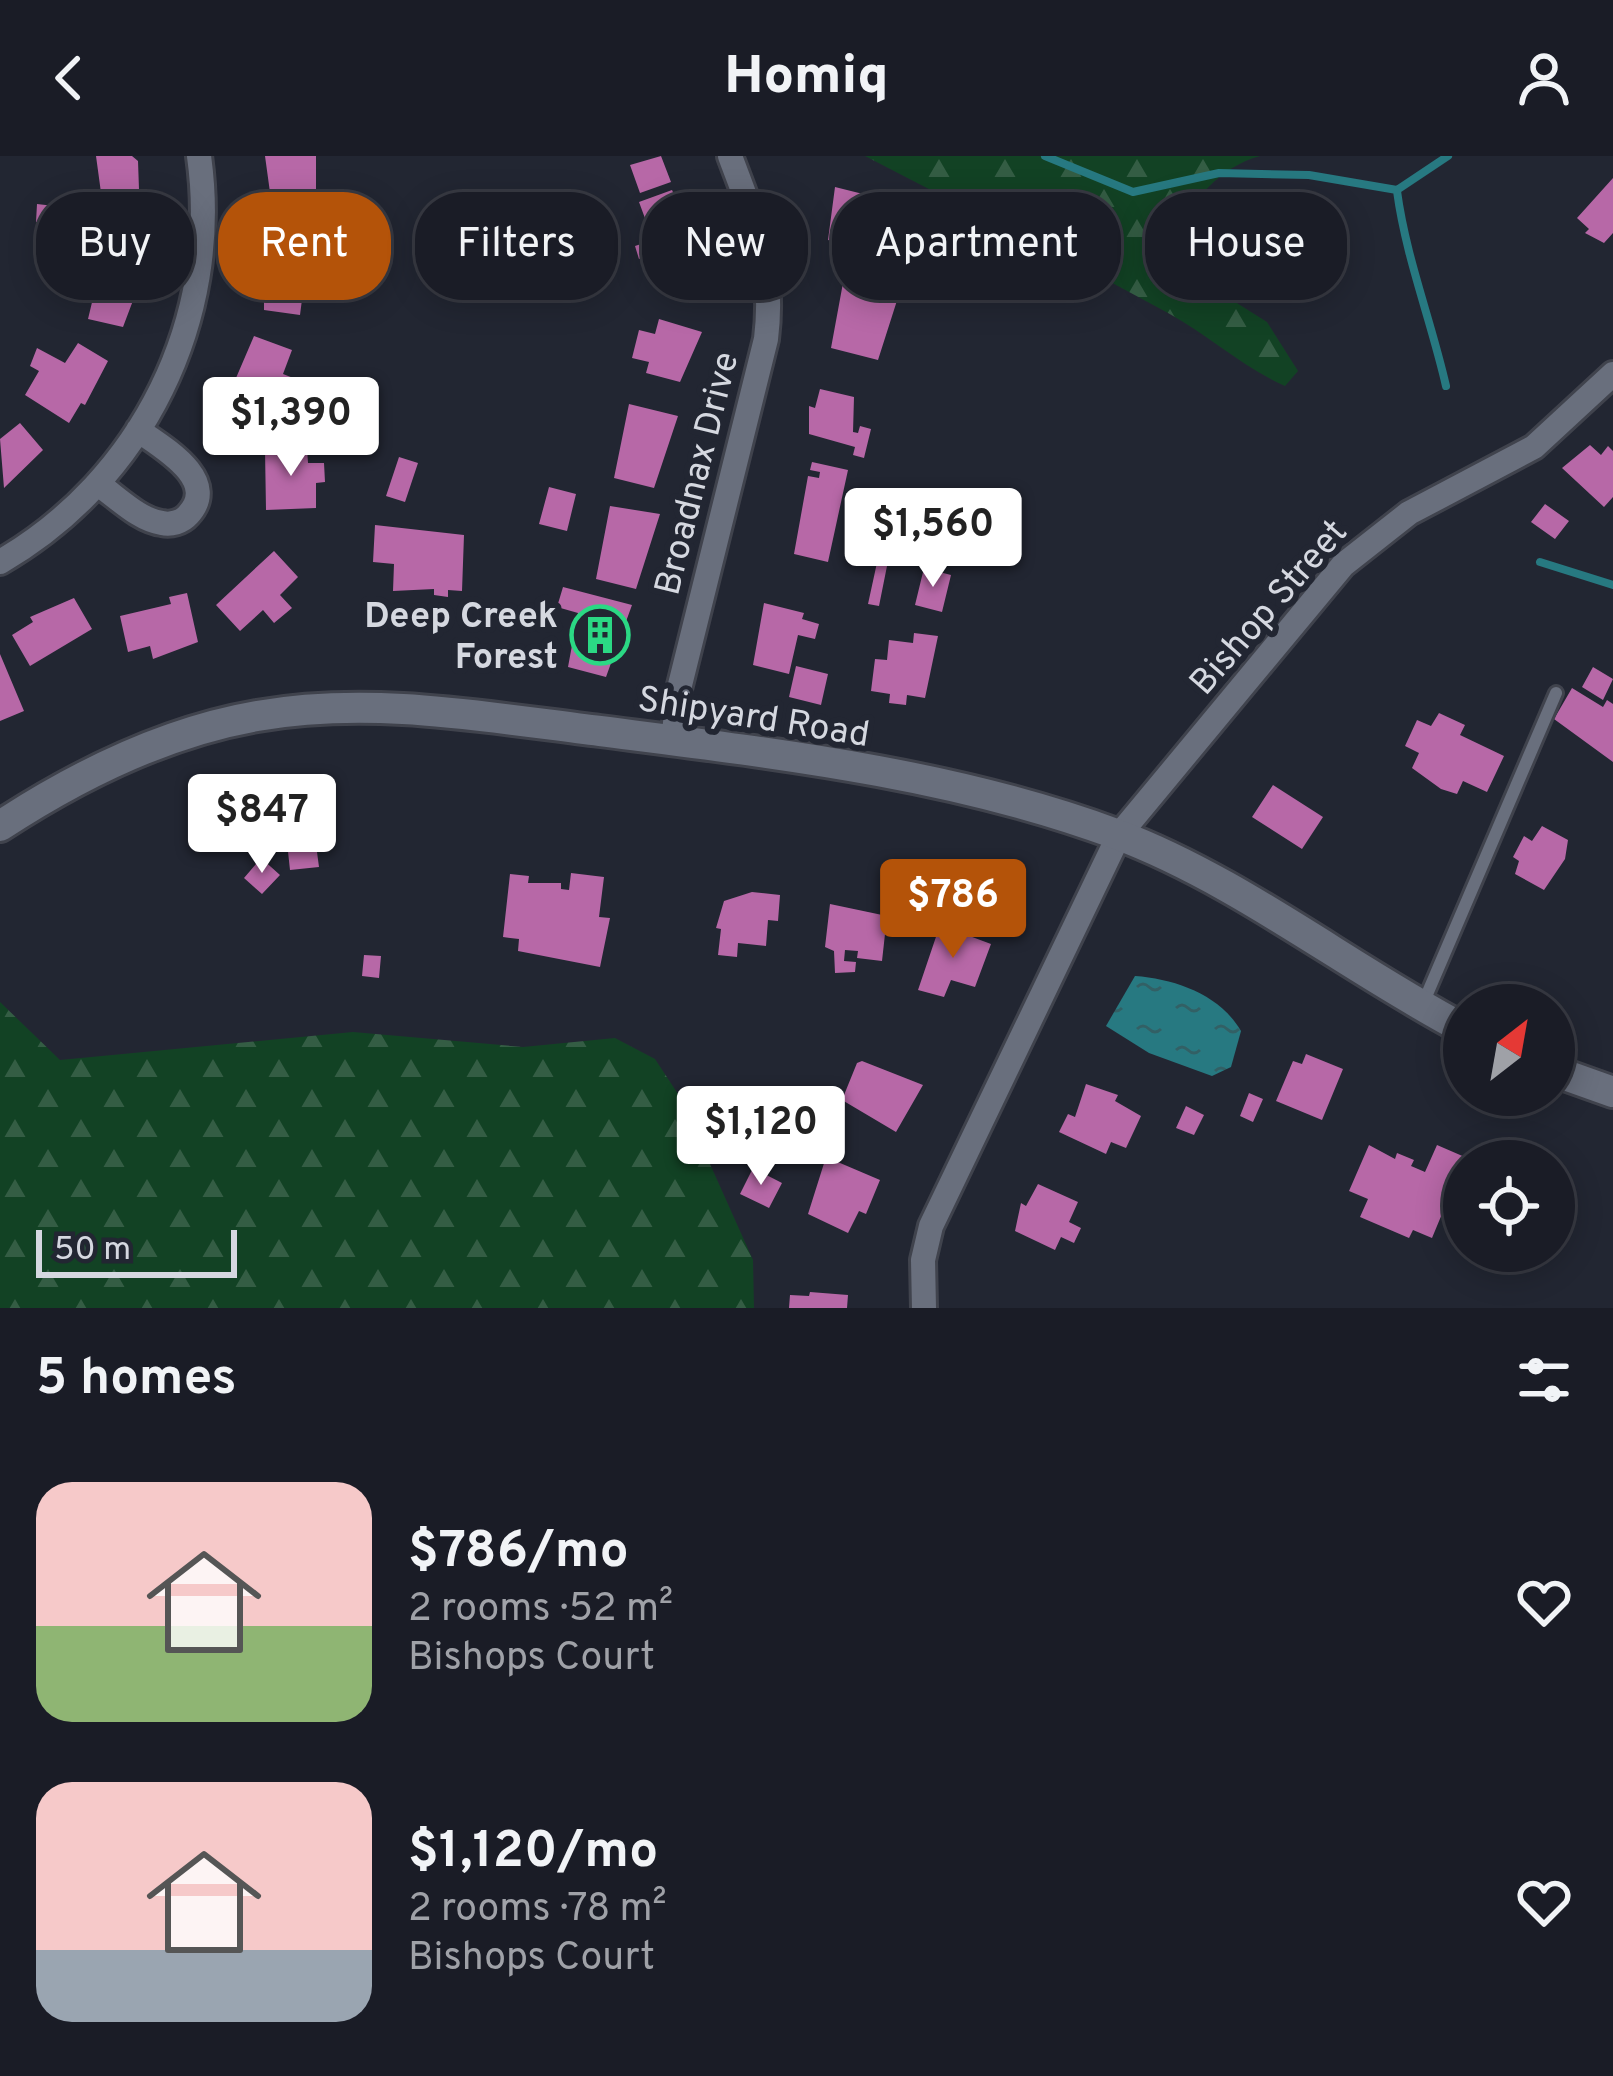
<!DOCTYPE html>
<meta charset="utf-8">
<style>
:root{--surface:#1a1c26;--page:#23252e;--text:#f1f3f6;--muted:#9fa1a7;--line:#383a43;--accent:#b45309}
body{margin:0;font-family:Overpass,sans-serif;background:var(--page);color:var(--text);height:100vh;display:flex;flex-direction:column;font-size:45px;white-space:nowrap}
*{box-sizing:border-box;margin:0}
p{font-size:39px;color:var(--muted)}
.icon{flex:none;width:66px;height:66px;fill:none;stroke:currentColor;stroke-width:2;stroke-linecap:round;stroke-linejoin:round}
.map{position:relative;height:1152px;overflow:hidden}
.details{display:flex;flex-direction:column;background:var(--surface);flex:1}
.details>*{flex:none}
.hud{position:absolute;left:36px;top:36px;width:1542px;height:108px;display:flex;gap:24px}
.needle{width:78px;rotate:31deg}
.fabs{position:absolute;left:1443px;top:828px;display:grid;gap:24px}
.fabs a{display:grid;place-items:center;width:132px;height:132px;border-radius:50%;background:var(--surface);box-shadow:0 6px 30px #0003,0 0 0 3px var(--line);font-size:60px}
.scale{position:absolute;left:36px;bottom:30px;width:201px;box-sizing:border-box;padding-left:12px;border:6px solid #d5d8e0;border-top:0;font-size:33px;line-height:42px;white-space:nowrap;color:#d5d8e0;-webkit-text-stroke:9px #222632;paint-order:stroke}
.price{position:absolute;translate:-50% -102px;padding:0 27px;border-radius:12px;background:#fff;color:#222;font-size:39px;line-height:78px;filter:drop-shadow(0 3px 6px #0008)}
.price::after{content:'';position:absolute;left:50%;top:72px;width:36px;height:27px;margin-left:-18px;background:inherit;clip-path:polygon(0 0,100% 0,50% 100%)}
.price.on{background:var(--accent);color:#fff}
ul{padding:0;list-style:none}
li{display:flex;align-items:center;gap:36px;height:300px;padding:0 36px}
li span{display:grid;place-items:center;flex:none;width:336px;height:240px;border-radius:36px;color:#555}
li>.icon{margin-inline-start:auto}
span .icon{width:144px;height:144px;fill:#fffc;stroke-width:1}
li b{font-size:51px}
h2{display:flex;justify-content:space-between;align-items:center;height:144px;padding:0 36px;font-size:51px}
.tag{padding:0 42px;border-radius:48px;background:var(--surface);box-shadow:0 6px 30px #0003,0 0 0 3px var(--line);font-size:42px;line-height:108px}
.tag.on{background:var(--accent);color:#fff}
header{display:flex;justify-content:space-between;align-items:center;height:156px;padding:0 36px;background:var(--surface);font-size:54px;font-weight:800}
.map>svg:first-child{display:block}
</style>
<header><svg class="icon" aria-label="back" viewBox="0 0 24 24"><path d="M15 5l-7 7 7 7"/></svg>Homiq<svg class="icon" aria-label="person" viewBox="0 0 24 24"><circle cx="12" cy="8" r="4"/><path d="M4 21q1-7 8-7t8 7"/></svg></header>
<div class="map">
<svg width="1613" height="1152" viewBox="0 0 1613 1152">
<defs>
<pattern id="forest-firs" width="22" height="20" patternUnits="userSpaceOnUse" patternTransform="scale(3)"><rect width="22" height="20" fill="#124224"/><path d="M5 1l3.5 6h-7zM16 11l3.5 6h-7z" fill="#345d44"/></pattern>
<pattern id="water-ripples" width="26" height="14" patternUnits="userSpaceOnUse" patternTransform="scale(3)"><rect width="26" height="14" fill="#277981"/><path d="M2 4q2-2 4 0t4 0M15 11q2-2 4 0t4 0" fill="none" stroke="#326065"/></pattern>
</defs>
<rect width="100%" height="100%" fill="#222632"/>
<path fill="url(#forest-firs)" d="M865,0h395c-40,11 -68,44 -85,80l11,35 81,51 31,49 -13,15c-41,-18 -77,-51 -117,-73 -100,-55 -202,-104 -303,-157z
M0,846l60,58 293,-28 170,15 92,-9 40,21 25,38 73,163 1,48h-754z"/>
<path fill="url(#water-ripples)" d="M1135,820c41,3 85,19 106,55l-10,36 -19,9 -63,-23 -43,-27z"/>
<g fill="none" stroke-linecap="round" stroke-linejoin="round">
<path stroke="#277981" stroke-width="8" d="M1045,0l88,36 86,-19 90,2 88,15 51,-34
M1397,35c9,67 34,129 49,195
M1540,406l73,23"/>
</g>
<path fill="#b768a7" d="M96,0h36l6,5 2,57 -35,4z
M265,0h51v47l-44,4z
M661,0l10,26 -31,11 -10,-28z
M1613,22v55l-9,10 -19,-10 4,-4 -12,-11z
M835,31l60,15 -4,40 -22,-6 -4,13 -37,-9z
M672,34l27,58 -31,11 -3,-9 -26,9 -4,-13 18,-6 -14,-38z
M37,48l26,3 -2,18 -25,-3z
M273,83l36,4 -3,27 12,1 -2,15 -12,-2 -4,31 -36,-5v-48l6,1z
M105,92l35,9 -6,24 6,1 -17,45 -35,-8 6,-25 -20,-5 5,-19 20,5z
M845,116l56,16 -23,72 -47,-12z
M659,163l43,13 -22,50 -34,-9 3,-11 -17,-4 7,-28 16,4z
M254,180l38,14 -9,24 23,9 -9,25 -16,-6 -3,8 -48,-18z
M78,187l30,18 -23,44 -4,-2 -12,20 -44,-28 14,-24 -9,-5 7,-18 28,15z
M820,233l34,8 -1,35 5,1 2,-7 11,3 -7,29 -11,-3 2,-8 -46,-13v-28l6,2z
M629,248l49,12 -24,72 -40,-10z
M20,267l23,27 -39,38 -4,-49z
M1590,289l11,10 7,-9 5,5v46l-9,10 -42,-39z
M307,292l1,15h16l1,19 -9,1v25l-50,2 -1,-60z
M399,301l19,6 -13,39 -19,-6z
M812,306l36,8 -20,92 -34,-8 14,-78 11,2 1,-6 -10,-2z
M549,331l27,7 -9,37 -28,-7z
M1545,348l24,17 -14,18 -24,-17z
M610,350l50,8 -24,75 -40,-10z
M375,369l89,10 -2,56 -14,-1v7l-14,-2v-6l-41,2 1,-27 -21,-2z
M274,395l24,26 -18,18 12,13 -18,15 -11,-13 -23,21 -24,-26z
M878,402l10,3 -9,45 -11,-2z
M924,412l27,7 -9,37 -27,-7z
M563,431l69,18 -26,72 -38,-10 10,-54 -21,-6z
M187,437l11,49 -45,17 -3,-13 -22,6 -8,-36 51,-12 -2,-7z
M74,442l18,31 -62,37 -18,-31 21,-13 -3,-5z
M764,447l40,10 -2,6 17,5 -4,15 -17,-4 -9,39 -36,-9z
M914,477l24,3 -13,62 -18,-3 -1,10 -17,-2 1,-9 -19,-3 4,-32 12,1 2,-20 24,3z
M0,498l24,57 -24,10z
M796,510l32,8 -7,31 -32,-8z
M1593,511l20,12 -10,21 -21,-13z
M1572,532l31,19 4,-7 6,4v58l-59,-43z
M1439,557l26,12 -5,10 44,21 -17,36 -24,-11 -6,13 -16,-5 -29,-21 7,-15 -14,-7 12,-26 14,6z
M1273,629l50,32 -21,32 -50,-32z
M325,655l4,40 -12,1 2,15 -29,3 -6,-55z
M1542,670l26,14 -3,19 -21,31 -29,-16 4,-13 -6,-4 11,-21 8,5z
M261,702l19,17 -18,19 -18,-16z
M571,717l33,4 -5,40 11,1 -10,49 -82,-16 1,-12 -16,-2 7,-63 19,2 -1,7h33v6l8,1z
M752,736l28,3 -2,26 -10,-1 -2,26 -28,-3 -1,14 -19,-2 3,-26 -5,-1 8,-27z
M830,748l57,12 -5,45 -25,-3 1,-7 -13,-1 -1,11 12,1 -1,10 -20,1 -1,-22 -9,-4z
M940,769l51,19 -16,43 -24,-7 -7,17 -26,-7z
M364,799l17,1 -2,22 -17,-2z
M1306,898l37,15 -21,51 -46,-19 17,-40 9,3z
M862,905l61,24 -27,47 -54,-32 15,-37z
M1086,928l32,11 -3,6 26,15 -15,32 -15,-6 -5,12 -47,-22 9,-18 7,3z
M1249,937l14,6 -10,23 -13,-6z
M1186,950l18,9 -10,20 -18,-7z
M1369,989l26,14 2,-6 17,7 -3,6 14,6 12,-27 37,16h-10l-32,77 -19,-8 -4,8 -49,-21 8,-18 -19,-8z
M826,1001l54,23 -14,34 -7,-3 -11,22 -40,-19z
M753,1012l29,15 -13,25 -29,-14z
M1038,1028l40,18 -9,20 12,6 -7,15 -13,-6 -6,13 -40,-19 6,-28 5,3z
M810,1136l38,3 -1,13h-58l1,-13 19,1z"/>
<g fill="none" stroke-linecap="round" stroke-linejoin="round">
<defs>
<path id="service" d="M1422,850l134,-313"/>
<path id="minor" d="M98,328c19,13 41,36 64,39 9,2 20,-1 26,-8 33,-35 -26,-68 -50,-85
M0,406c142,-82 222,-243 199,-406
M673,584l6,-51 87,-350c9,-73 -11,-116 -36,-183
M924,1152l-1,-48 8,-34 188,-391 224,-270 66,-52 125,-66 79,-73"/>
<path id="tertiary" d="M0,670c78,-51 164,-94 257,-110 115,-20 228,1 343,15 172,22 352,42 516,103 123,46 232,134 348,195
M1554,915l59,21"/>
</defs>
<use href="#service" stroke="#40434d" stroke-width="18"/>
<use href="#minor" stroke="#40434d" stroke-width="30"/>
<use href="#tertiary" stroke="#40434d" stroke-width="36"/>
<use href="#service" stroke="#696f7d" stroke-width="12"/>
<use href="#minor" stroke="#696f7d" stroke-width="24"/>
<use href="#tertiary" stroke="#696f7d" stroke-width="30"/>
</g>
<defs>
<symbol id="building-ring" viewBox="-11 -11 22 22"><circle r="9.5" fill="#222632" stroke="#2bd884" stroke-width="1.5"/><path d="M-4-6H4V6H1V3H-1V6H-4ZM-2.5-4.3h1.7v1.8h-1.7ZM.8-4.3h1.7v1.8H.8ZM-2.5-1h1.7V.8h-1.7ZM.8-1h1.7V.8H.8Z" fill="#2bd884"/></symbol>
</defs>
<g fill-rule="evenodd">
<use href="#building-ring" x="567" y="446" width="66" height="66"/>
</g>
<g text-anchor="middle" stroke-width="12" stroke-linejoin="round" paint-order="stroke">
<g font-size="36" fill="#d5d8e0" stroke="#222632">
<text transform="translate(695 317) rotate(-76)" y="13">Broadnax Drive</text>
<text transform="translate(1267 450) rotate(-49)" y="13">Bishop Street</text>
<text transform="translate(754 559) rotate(9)" y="13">Shipyard Road</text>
</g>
<g font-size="36" font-weight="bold" fill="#d5d8e0" stroke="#222632" text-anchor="end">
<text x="558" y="471">Deep Creek<tspan x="558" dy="41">Forest</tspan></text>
</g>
</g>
</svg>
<div class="fabs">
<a><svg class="needle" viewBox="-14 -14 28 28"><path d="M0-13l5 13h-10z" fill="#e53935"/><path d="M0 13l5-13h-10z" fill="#9fa1a7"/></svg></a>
<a><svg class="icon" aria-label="locate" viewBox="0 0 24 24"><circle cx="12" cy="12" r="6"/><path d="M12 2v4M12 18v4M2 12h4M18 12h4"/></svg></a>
</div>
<div class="scale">50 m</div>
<b class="price" style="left:291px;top:323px">$1,390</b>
<b class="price" style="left:933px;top:434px">$1,560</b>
<b class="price" style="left:262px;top:720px">$847</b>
<b class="price on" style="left:953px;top:805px">$786</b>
<b class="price" style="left:761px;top:1032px">$1,120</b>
<div class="hud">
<a class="tag">Buy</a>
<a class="tag on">Rent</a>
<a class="tag">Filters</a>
<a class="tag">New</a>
<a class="tag">Apartment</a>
<a class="tag">House</a>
</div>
</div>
<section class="details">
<h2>5 homes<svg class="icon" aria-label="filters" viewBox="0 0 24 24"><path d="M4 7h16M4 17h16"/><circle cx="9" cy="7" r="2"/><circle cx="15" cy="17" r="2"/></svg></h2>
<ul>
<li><span style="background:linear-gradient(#f6c9c9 60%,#8fb573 0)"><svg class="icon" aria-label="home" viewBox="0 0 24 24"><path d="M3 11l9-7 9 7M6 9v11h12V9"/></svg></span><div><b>$786/mo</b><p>2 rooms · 52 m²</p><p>Bishops Court</p></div><svg class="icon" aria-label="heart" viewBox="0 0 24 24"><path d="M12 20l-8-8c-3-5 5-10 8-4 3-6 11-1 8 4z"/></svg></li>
<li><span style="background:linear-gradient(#f6c9c9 70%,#9aa5b1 0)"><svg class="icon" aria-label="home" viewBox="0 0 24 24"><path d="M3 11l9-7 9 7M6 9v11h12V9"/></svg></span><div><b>$1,120/mo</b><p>2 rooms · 78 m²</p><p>Bishops Court</p></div><svg class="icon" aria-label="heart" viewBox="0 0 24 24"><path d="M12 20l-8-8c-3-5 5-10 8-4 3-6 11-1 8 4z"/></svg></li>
</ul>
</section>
